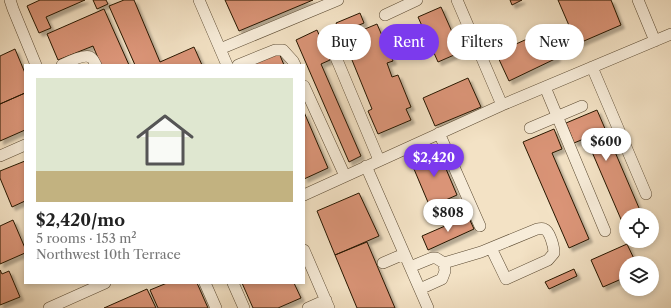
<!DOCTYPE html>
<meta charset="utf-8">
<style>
:root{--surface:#fff;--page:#f6f6f6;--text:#222;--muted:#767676;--line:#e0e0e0;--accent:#7c3aed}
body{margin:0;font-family:"Libre Caslon Text",serif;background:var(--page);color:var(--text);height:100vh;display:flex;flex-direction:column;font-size:15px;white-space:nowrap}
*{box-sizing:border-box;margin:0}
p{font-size:13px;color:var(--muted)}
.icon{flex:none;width:22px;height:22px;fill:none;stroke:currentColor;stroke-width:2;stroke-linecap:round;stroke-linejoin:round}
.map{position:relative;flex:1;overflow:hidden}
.drawer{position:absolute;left:24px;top:64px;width:281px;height:220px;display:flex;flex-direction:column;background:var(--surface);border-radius:0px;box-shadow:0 2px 6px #0003}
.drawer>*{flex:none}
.hud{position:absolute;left:317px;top:24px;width:294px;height:36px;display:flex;gap:8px}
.tools{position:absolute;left:619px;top:208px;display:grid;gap:8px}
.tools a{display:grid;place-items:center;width:40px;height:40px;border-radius:50%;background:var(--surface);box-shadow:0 2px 6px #0003;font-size:20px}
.price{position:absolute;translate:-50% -34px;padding:0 9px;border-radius:14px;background:#fff;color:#222;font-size:13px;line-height:26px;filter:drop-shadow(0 1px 2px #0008)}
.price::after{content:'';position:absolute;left:50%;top:24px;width:12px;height:9px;margin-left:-6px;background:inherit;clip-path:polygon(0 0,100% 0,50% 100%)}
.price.current{background:var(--accent);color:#fff}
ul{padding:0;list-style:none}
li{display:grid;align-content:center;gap:8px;height:212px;padding:0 12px}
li+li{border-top:1px solid var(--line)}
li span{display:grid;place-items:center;height:124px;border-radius:0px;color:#555}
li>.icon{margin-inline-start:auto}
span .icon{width:72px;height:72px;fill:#fffc;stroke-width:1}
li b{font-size:17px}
.pill{padding:0 14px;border-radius:18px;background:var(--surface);box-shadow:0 2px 6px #0003;font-size:14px;line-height:36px}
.pill.current{background:var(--accent);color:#fff}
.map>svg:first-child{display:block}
</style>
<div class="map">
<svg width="671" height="308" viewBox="0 0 671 308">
<defs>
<filter id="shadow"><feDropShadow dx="3.5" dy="3.5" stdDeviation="1" flood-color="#0004"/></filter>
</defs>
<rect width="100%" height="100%" fill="#f3e2c5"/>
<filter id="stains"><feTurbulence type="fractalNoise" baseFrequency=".005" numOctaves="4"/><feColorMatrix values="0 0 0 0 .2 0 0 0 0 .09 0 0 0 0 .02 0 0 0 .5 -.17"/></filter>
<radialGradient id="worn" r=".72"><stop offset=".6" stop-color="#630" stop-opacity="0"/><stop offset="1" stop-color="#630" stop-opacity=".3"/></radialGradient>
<path fill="#da9477" stroke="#271600" filter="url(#shadow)" d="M40,0h45l-39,17 5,11 -12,5 -12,-27z
M93,0h13l2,4 -11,5z
M124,0h10l26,62 34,-15 8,18h-67l-26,-59z
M225,0h88l-74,31z
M510,0h12l-10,5z
M558,0h53l10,25 -44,19z
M441,7l20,45 -23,10 -20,-45z
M104,9l25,56h-28l-8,-19 -35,14 -11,-26z
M360,13l4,10 -24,10 -4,-10z
M377,24l16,37 -6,2 5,14 6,-2 13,32 -5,2 5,11 -33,14 -10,-23 4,-2 -29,-71z
M317,30l13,30 -9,4 40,92 -12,6 -53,-122z
M545,31l12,27 -48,23 -13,-28z
M15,49l10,24v20l-25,11v-48z
M279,53l5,12h-30v-2z
M468,78l13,29 -46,19 -12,-28z
M25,93v37l-25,11v-37z
M597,110l45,105h-16v8l-3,1 -37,-86 -12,5 -8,-20z
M304,112l24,56 -24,11z
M554,129l8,20 -10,4 37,86 -20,9 -46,-106z
M438,150l19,45 -27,12 -19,-45z
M25,161v40l-13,6 -12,-29v-7z
M359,193l20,43 -44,19 -18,-44z
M468,216l6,13 -46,21 -6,-14z
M13,220l12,28v5l-25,11v-38z
M367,242l28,66h-38l-22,-53z
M627,244l9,19h-10v14l-23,10 -12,-27z
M574,269l3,7 -28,13 -4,-7z
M0,270l2,4 7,-3 11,26 -20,8z
M167,283h30l11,25h-50l-8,-18z
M242,283h52l7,15 -23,10h-25z
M147,289l9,19h-52z"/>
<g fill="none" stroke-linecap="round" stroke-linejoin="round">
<defs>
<path id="minor" d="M10,0l3,9 23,56
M199,0l28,65
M457,0l45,105
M638,0l17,41
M385,15l32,-15
M332,48l47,112
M220,49l118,-49
M62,65c6,-3 22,-11 28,-8 3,1 4,5 6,8
M238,65l37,-15h8l10,11 2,4
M592,67l54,127
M304,86l41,90
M545,87l60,144
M530,128l52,-22
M439,133l41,93
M0,156l25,-11
M366,166l62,142
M304,195l198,-90 169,-71
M304,250l25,58
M383,263l21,-9
M410,267l22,-9h4l8,5 37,-11 56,-23c2,0 5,-1 7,0 6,2 10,18 10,24l-6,7 -42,19 -15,-31
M205,283l11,25
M233,283l11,25
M420,289l22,-10 3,-8 -1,-8
M49,308l56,-25
M308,308l18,-8"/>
</defs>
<use href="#minor" stroke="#5a4931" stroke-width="12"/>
<use href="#minor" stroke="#f7ecd9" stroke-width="11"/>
</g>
<rect width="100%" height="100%" filter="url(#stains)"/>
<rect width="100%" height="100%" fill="url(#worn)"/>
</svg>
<div class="tools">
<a><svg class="icon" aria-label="locate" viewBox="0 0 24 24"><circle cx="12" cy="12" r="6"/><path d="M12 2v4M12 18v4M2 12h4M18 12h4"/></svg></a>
<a><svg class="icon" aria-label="layers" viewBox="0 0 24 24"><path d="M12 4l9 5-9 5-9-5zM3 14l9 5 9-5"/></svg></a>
</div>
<b class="price" style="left:606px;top:162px">$600</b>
<b class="price current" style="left:434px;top:178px">$2,420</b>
<b class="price" style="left:448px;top:233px">$808</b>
<div class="hud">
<a class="pill">Buy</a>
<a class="pill current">Rent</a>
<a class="pill">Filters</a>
<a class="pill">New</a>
</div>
<section class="drawer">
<ul>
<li><span style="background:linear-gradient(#dfe7d0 75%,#c2b280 0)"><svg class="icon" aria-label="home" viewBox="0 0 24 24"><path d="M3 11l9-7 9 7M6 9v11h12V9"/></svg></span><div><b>$2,420/mo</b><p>5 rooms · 153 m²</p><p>Northwest 10th Terrace</p></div></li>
</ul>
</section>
</div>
